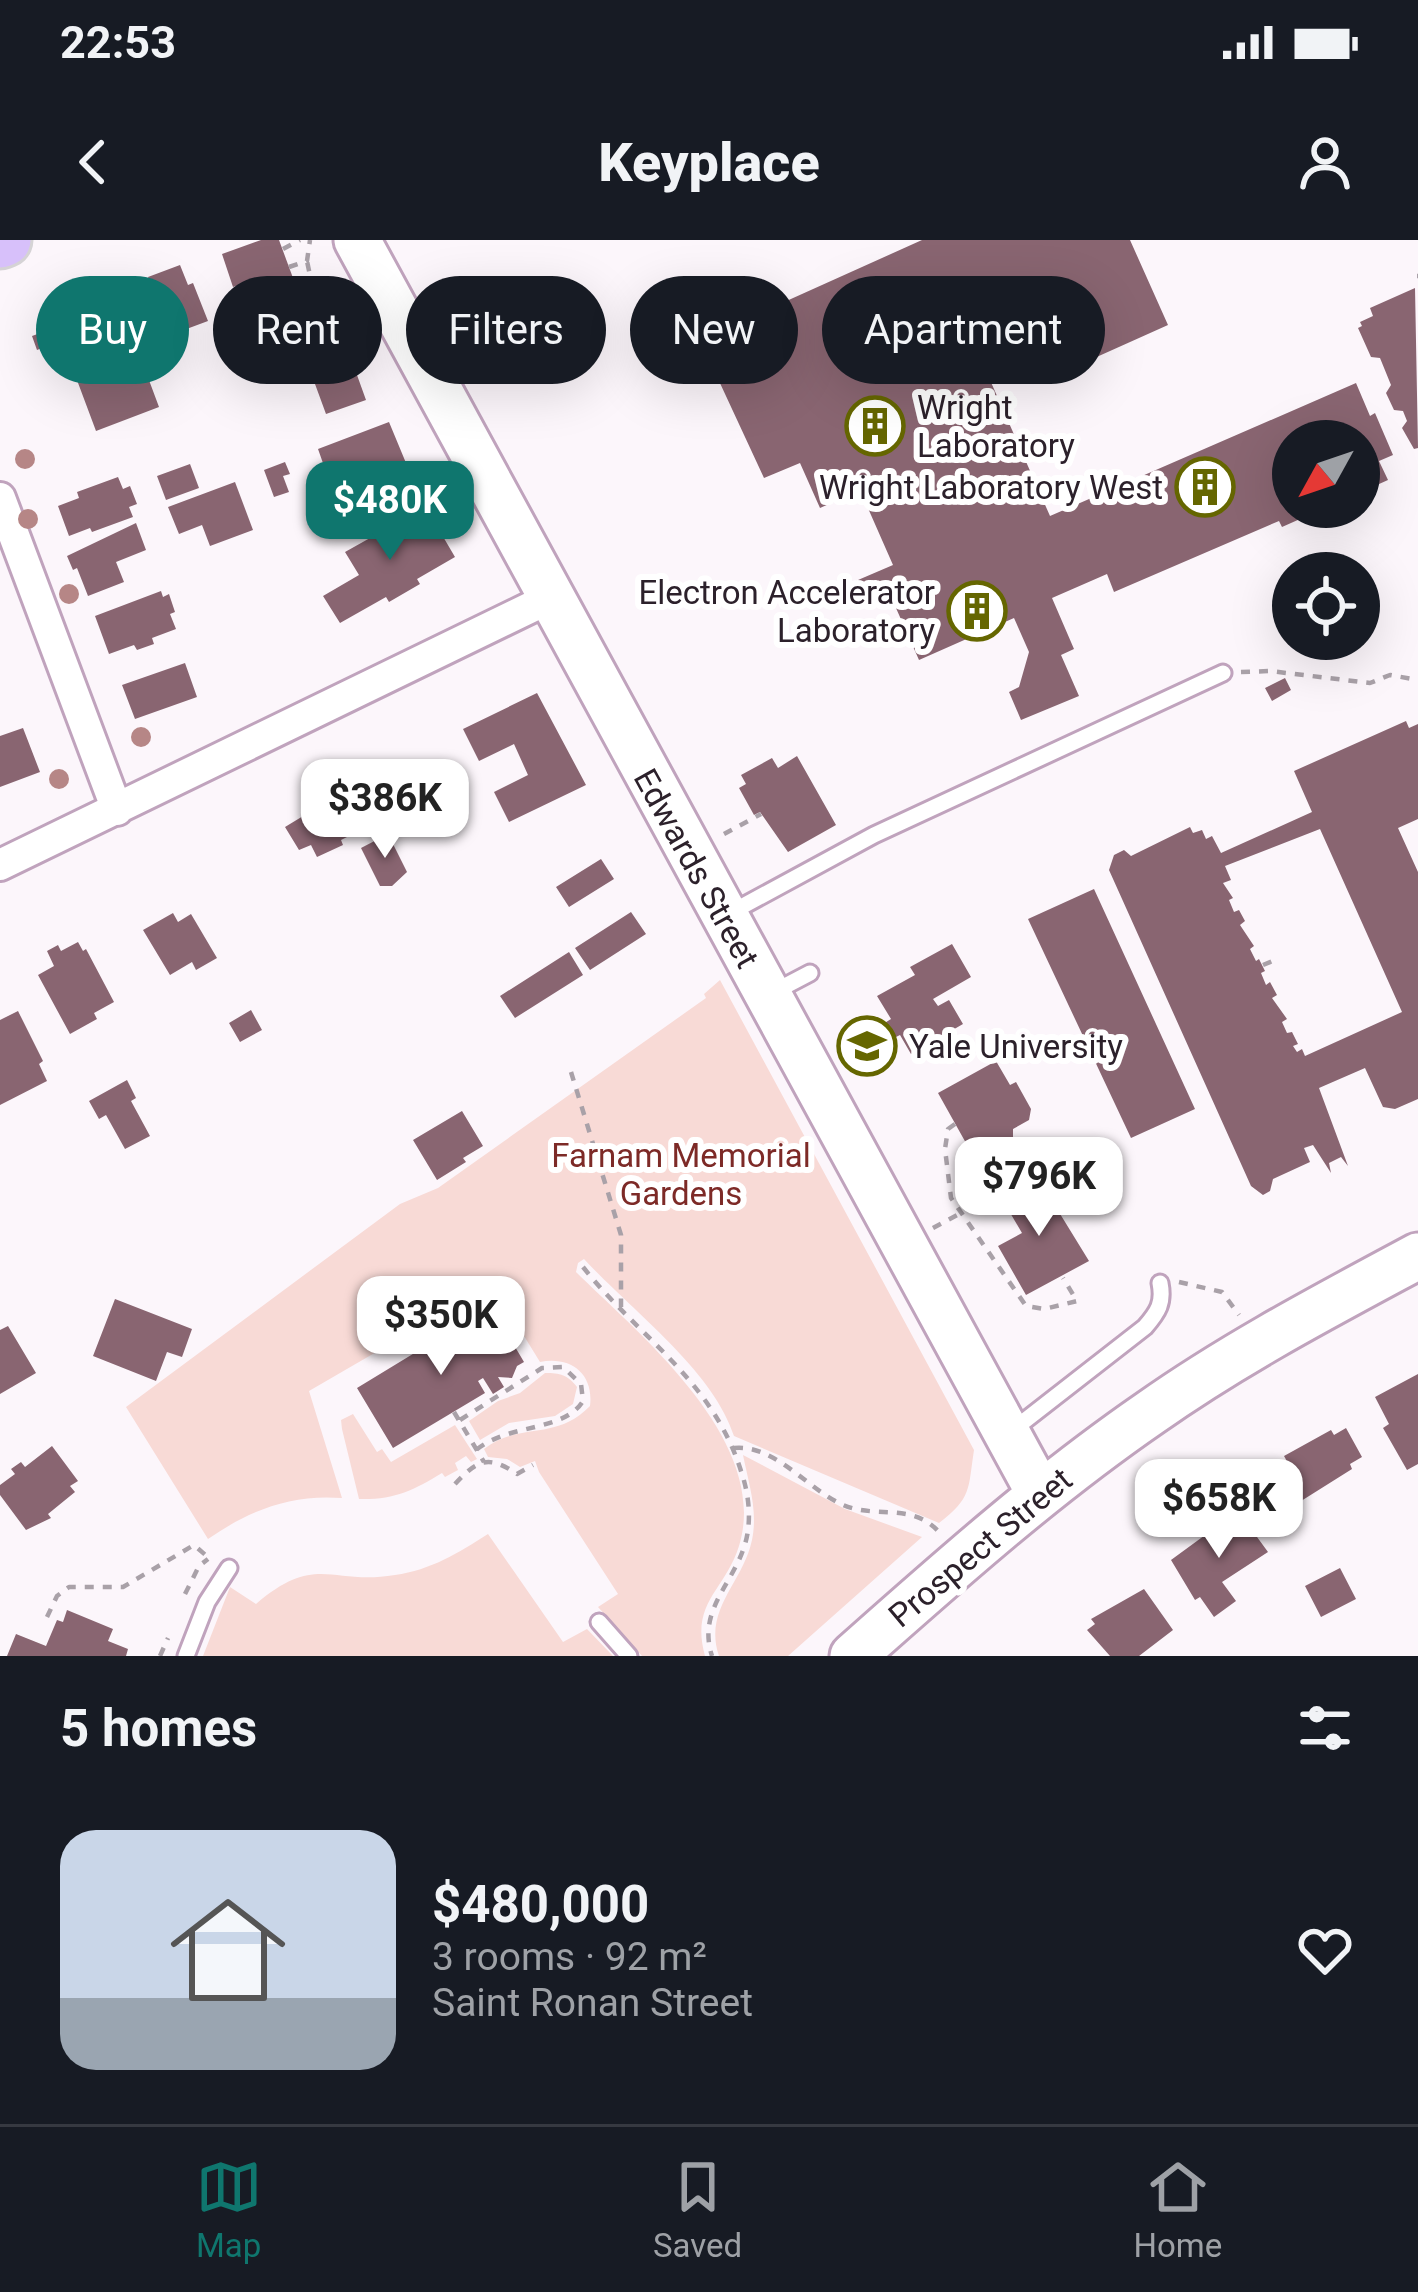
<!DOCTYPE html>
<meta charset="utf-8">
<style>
:root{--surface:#171b24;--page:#20242c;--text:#f1f3f6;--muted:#9ea1a6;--line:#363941;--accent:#0f766e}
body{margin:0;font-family:Roboto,sans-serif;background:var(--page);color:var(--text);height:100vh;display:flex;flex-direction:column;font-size:45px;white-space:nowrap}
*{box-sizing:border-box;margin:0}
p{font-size:39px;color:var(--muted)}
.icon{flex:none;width:66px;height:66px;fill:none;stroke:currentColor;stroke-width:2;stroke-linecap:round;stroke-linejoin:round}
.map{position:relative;height:1416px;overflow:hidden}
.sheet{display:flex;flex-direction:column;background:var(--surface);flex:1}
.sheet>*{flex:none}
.banner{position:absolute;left:36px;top:36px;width:1347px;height:108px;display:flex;gap:24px}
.needle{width:78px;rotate:230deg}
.fabs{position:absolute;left:1272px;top:180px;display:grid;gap:24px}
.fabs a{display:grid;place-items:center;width:108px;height:108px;border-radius:50%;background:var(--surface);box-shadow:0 12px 48px #0002;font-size:60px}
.price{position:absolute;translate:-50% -102px;padding:0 27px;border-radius:24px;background:#fff;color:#222;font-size:39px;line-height:78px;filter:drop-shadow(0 3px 6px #0008)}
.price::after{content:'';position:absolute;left:50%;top:72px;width:36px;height:27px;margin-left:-18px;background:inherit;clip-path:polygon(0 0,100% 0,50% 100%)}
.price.on{background:var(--accent);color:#fff}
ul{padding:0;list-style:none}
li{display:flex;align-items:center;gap:36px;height:300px;padding:0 60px}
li+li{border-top:3px solid var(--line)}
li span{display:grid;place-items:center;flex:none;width:336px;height:240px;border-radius:36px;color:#555}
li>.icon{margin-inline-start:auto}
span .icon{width:144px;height:144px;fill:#fffc;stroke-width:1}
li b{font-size:51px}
h2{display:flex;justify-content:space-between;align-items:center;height:144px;padding:0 60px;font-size:51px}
.pill{padding:0 42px;border-radius:54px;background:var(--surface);box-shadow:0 12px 48px #0002;font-size:42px;line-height:108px}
.pill.on{background:var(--accent);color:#fff}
.status{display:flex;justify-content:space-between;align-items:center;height:84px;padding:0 60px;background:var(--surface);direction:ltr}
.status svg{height:33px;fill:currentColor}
header{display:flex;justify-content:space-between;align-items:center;height:156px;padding:0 60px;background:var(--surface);font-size:54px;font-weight:800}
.dock{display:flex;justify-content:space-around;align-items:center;height:168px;border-top:3px solid var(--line);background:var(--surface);font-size:33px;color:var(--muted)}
.dock a{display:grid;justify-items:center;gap:6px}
.dock .on{color:var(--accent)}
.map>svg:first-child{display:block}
</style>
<div class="status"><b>22:53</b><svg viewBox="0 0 49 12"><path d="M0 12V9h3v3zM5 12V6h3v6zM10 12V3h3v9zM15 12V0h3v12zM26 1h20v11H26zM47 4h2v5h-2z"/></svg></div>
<header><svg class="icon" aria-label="back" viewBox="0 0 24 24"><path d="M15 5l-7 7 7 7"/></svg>Keyplace<svg class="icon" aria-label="person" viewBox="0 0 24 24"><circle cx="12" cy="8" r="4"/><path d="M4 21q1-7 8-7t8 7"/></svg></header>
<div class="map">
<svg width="1418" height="1416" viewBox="0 0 1418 1416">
<rect width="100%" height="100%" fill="#fcf6fb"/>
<path fill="#f8dad6" d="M720,740l254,470c-6,39 -2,48 -35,73l-205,-87c-21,-66 -103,-126 -150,-177l-6,4 -2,9c65,64 195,169 163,274 -14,45 -49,56 -34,110h-63l-44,-49 20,-13 -79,-122 -4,-11 -15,6 -13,-8 -19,-2 -4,-8c36,-28 71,-7 106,-43 4,-32 -19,-50 -50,-44l-37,-60 -9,-4 -69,42 -16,-7 -100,58 33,107c-51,-4 -92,12 -134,41l-82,-132 274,-203 38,-16 268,-190 -2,-4z
M545,1133c15,0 23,2 32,14l-4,17 -18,12 -46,7 -29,17 -11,-19 29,-20 22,-8z
M353,1174l24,38 5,-3 9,13 64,-37 22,34 -6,3 -5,-6 -11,7 3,7 -13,7 -3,-4c-29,18 -49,27 -83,26l-17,-70 -1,-9z
M743,1215l102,54 77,28 -134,119h-69c-16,-47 24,-73 33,-116 6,-30 -3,-55 -9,-85z
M488,1294l75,108 24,-13 26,27h-410l27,-69 26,17c61,-52 75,-18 139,-29 36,-5 63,-22 93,-41z"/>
<path fill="#896571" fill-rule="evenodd" d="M261,0h18l28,76 -51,18 -17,-49 -6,2 -11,-33z
M922,0h208l38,85 -116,52 -39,-88 -28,12 30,68 -25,11 60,136 306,-133 14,33 5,-3 18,42 -14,6 9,19 -29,13v-52h-66v66h34l-45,20 -3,-6 -165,71 -7,-18 -55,24 22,51 -13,6 18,41 -58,24 -12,-28 10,-5 10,-35 -15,-34 -95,42 -31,-70 -28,13 -9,-20 42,-18 -33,-75 -40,18 -20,-45 -36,15 -64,-138z
M180,25l8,20 5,-2 15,38 -43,16 -15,-38 5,-2 -7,-20z
M1415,48l3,160 -4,1 -12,-21 5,-7 -4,-10 -9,-1 -8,-17 5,-8 -11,-27 -9,-1 -13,-29 4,-2 -2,-4 13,-6 -3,-8z
M118,57l41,110 -63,24 -34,-91 -25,10 -5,-14 25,-9 -2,-7z
M344,99l22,61 -40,14 -22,-60z
M389,182l17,41 -64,25 -10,-25 -8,3 -6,-17z
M285,222l5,12 -7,2 6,16 -15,5 -10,-27z
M190,224l9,24 -33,12 -9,-24z
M118,237l5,12 7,-3 7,18 -8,3 4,10 -41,15 -2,-4 -21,8 -11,-30 21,-8 -2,-6z
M235,242l18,48 -43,16 -8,-21 -23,9 -11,-27z
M425,266l30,51 -38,22 3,5 -31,18 -3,-5 -46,26 -17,-27 36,-21 -14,-23 25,-14 -5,-8 26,-15 4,8z
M136,283l10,27 -30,12 8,20 -36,14 -11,-28 -4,2 -6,-14z
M161,351l2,6 6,-3 6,18 -5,2 6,15 -24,9 2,6 -17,6 -3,-5 -25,9 -14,-38z
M185,423l12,34 -62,22 -13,-34z
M1285,438l6,12 -19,11 -7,-13z
M537,453l49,92 -77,37 -15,-30 34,-17 -14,-31 -35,17 -16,-32z
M1406,481l3,7 9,-4v95l-20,9 20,44v227l-23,10 -12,-2 -18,-39 -46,20 29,78 -7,-9 -12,6 2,10 -18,-28 -9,3 6,14 -37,17 -3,12 -7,4 -12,-9 -142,-316 5,-15 10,-5 7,6 59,-29 3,6 9,-3 4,9 6,-3 9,17 91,-41 -18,-41zM1320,589l82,183 -97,44 -3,-7 -5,3 -4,-6 5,-2 -6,-12 -5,1 -5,-11 5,-3 -15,-21 5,-3 -7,-13 -4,3 -5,-12 4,-2 -6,-12 -3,2 -6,-12 4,-3 -14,-21 5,-4 -6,-11 -5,2 -5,-12 4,-2 -10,-15 8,-3 -6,-14z
M23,488l17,44 -40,15v-51z
M797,516l39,69 -48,27 -28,-40 -6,3 -15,-27 7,-4 -5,-9 31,-17 6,10z
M368,533l21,43 -48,24 2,5 -26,12 -6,-12 -12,5 -14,-23 28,-17 -6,-9z
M388,594l19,38 -15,14h-12l-19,-38z
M601,619l13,20 -45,28 -13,-20z
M1094,649l101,220 -64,29 -103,-219z
M631,672l15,22 -56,36 -15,-22z
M173,673l5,9 13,-8 26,44 -21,12 -4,-8 -22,13 -27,-45z
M78,702l5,9 3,-2 28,53 -20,11 3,6 -27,15 -32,-59 16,-9 -7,-15 11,-6 3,6z
M952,704l19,33 -38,22 5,7 11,-6 14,24 -52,30 -11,-19 -8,4 -4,-7 -5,-8 8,-5 -14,-23 38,-21 -5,-8z
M569,712l14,23 -68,43 -15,-22z
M251,770l11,20 -22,12 -11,-19z
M18,771l25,50 -4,3 8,17 -47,24v-85z
M996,821l14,24 6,-3 15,27 -2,11 -16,9v10l-9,5 -8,-6 -25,14 -33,-59z
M127,840l9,18 -5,3 19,35 -25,13 -19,-34 -7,4 -10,-18z
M462,871l21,35 -20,12 3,4 -29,18 -24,-40z
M1038,938l51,83 -63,34 -28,-49 24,-13 -20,-34 9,-5 -3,-4z
M115,1059l77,30 -10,28 -15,-5 -11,29 -63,-25z
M479,1071l11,4 5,-2 29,49 -7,4 -5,12 -14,-1 6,10 -11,7 -10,-16 -5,3 7,12 -92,55 -36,-60 92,-56 7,12 5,-2 -10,-17 12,-6 6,9 4,-2 -1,-10z
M8,1086l28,47 -36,21v-64z
M1418,1134v90l-11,6 -24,-42 6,-4 -14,-27z
M1346,1188l16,29 -12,7 2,5 -70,44 -15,-26 26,-15 -9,-16 47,-26 3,5z
M52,1206l26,35 -8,5 5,6 -27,22 3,4 -25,12 -26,-35v-10l15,-11 -4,-5 10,-7 4,5z
M1238,1271l30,41 -46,30 14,19 -22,16 -14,-20 -5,3 -24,-40z
M1340,1328l16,31 -35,18 -16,-31z
M1144,1349l29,41 -34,26h-29l-23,-26 8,-6 -4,-5z
M67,1370l46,19 -5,12 20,8 -2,7h-119l9,-22 30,12 11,-26 6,2z"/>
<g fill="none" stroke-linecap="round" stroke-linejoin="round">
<defs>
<path id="lane" d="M730,673l144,-78 349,-162
M770,754l40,-21
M1009,1193l136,-106c13,-15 19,-24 15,-44
M599,1382l30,34
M186,1416l21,-54 22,-34"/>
<path id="street" d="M0,258l117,312
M0,625l550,-267"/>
<path id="secondary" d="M357,0l683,1254
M853,1416c96,-85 191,-170 297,-243 85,-60 177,-108 268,-157"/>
<path id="primary" d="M0,2l5,-2"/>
</defs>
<use href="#lane" stroke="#c0a3bd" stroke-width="21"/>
<use href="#street" stroke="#c0a3bd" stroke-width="36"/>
<use href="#secondary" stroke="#c0a3bd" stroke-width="51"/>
<use href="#primary" stroke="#d5d3d5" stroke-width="57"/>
<path stroke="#a9a1a8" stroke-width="4.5" stroke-dasharray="9 9" stroke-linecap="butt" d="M283,9l17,-9
M289,27l18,-6 3,-21
M1417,36h1
M303,65l9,-20 -5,-24
M1241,432l29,-1 100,12 20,-8 28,5
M724,594l37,-20
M1263,725l12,-5
M845,818l43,-26
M571,832l50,163v72
M955,884l-7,5 -3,20 6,49 75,108 18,3 33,-8 -14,-23
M933,988l26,-14
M583,1027c56,71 129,112 158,204 8,23 11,50 4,73 -12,41 -48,66 -33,112
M1179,1042l43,10 17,23
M454,1172l30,50
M460,1180l82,-52 21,-1 18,17 2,17c-19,31 -74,22 -107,49
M734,1208c40,-4 74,41 107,56 33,16 70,-3 98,28
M455,1244c23,-25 34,-29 62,-10l16,-9
M185,1354l14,-28 9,-7
M47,1377l10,-21 12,-9h54l71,-42 15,13
M160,1416l8,-18"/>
<use href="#lane" stroke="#fff" stroke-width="15"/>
<use href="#street" stroke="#fff" stroke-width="30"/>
<use href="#secondary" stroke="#fff" stroke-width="45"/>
<use href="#primary" stroke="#d7c0fa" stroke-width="51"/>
</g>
<g fill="#b68686">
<circle cx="25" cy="219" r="10"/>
<circle cx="28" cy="279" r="10"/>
<circle cx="69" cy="354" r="10"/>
<circle cx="141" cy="497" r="10"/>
<circle cx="59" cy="539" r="10"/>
</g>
<defs>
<symbol id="building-ring" viewBox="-11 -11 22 22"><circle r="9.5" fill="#fff" stroke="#656600" stroke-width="1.5"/><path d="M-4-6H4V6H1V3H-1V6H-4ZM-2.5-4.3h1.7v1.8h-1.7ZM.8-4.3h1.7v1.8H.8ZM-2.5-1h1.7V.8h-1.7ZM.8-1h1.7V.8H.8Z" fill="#656600"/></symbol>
<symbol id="university-ring" viewBox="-11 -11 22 22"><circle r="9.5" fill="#fff" stroke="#656600" stroke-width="1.5"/><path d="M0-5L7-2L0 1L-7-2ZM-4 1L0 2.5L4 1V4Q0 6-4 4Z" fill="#656600"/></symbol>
</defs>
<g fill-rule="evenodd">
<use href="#building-ring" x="842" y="153" width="66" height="66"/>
<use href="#building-ring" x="1172" y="214" width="66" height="66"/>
<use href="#building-ring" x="944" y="338" width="66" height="66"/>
<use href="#university-ring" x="834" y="773" width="66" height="66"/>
</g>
<g text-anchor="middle" stroke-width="12" stroke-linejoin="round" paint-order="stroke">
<g font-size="33" fill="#2c212b" stroke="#fff" text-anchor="start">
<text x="917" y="179">Wright<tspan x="917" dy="38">Laboratory</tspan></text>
<text x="1163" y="259" text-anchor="end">Wright Laboratory West</text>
<text x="935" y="364" text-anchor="end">Electron Accelerator<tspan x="935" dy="38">Laboratory</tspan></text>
<text x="909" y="818">Yale University</text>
</g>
<g font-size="33" fill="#2c212b" stroke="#fff">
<text transform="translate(697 628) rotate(61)" y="12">Edwards Street</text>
<text transform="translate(980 1307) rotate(-40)" y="12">Prospect Street</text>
</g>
<g font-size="33" fill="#7d2a27" stroke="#fff">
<text x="681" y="927">Farnam Memorial<tspan x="681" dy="38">Gardens</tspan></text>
</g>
</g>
</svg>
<div class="fabs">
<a><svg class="needle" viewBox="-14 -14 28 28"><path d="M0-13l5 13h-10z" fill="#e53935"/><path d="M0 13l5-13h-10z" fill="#9ea1a6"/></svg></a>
<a><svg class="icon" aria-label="locate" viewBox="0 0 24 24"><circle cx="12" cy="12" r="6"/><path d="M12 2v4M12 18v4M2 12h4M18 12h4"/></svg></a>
</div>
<b class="price on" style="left:390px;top:323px">$480K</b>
<b class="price" style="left:385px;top:621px">$386K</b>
<b class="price" style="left:1039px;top:999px">$796K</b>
<b class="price" style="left:441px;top:1138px">$350K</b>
<b class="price" style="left:1219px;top:1321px">$658K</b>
<div class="banner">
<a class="pill on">Buy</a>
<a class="pill">Rent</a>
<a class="pill">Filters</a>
<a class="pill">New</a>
<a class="pill">Apartment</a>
</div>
</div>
<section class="sheet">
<h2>5 homes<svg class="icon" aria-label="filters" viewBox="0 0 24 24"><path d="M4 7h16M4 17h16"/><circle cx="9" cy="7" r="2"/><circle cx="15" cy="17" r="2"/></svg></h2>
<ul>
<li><span style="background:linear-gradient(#c9d6e8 70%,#9aa5b1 0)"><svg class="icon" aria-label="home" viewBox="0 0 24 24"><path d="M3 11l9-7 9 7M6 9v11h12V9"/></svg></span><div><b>$480,000</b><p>3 rooms · 92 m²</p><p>Saint Ronan Street</p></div><svg class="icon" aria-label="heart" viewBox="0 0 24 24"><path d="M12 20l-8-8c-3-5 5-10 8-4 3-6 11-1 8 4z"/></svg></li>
</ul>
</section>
<nav class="dock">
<a class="on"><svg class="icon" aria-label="map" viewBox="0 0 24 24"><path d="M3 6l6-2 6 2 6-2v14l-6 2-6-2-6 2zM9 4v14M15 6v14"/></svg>Map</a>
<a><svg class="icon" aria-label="saved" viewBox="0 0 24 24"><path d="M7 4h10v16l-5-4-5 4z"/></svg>Saved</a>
<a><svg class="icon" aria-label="home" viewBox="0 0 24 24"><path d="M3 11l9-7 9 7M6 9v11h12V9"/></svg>Home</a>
</nav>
